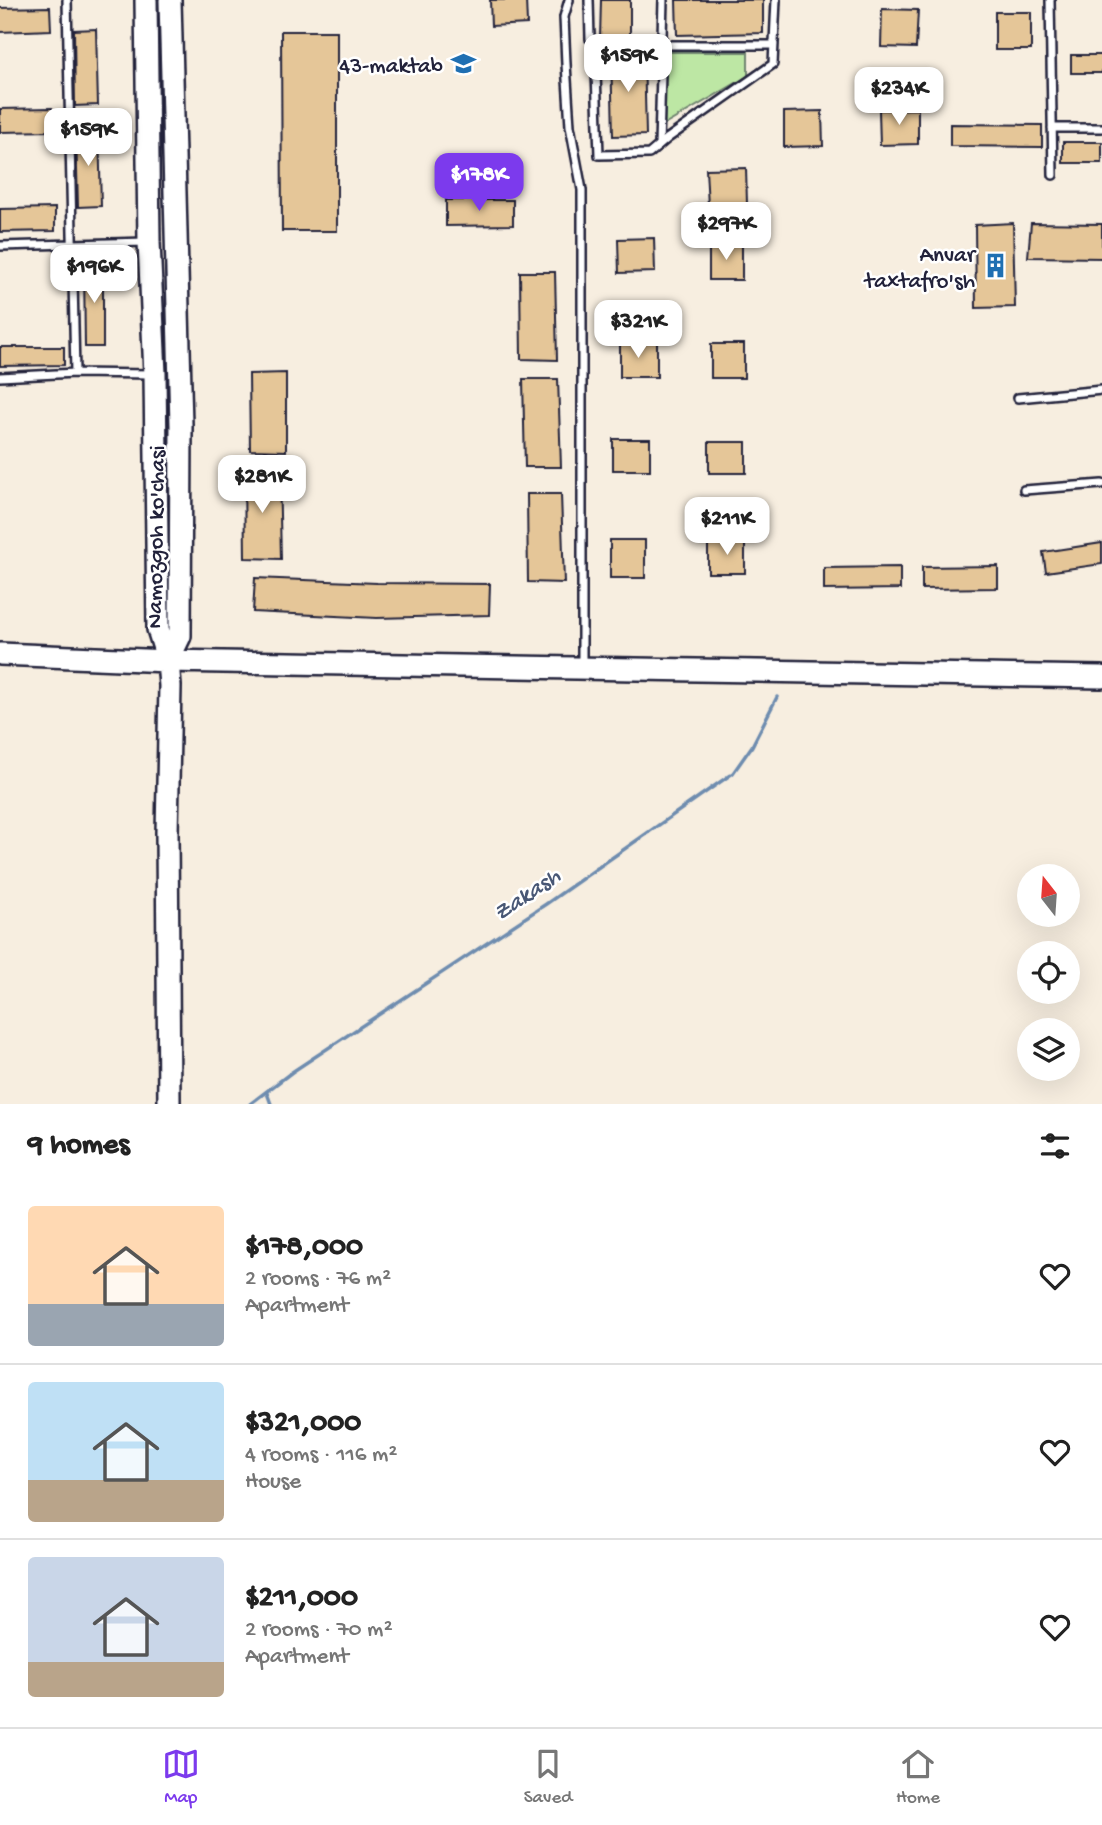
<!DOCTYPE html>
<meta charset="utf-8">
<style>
:root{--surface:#fff;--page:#f2f2f2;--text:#222;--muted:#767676;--line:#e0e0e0;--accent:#7c3aed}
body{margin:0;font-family:"Gochi Hand",sans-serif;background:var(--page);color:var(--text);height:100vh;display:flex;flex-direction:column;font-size:26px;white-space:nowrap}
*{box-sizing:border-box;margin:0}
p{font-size:23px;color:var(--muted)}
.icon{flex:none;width:38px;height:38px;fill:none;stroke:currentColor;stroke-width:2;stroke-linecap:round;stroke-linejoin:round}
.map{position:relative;height:1104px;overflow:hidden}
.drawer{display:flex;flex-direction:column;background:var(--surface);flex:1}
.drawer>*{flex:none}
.needle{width:46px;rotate:343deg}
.tools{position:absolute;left:1017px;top:864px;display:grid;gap:14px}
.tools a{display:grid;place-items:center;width:63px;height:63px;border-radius:50%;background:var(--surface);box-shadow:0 7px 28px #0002;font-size:35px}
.price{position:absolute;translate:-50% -60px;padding:0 16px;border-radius:14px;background:#fff;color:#222;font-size:23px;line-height:46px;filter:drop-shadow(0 2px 4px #0008)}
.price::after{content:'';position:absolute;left:50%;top:42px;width:21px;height:16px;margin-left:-10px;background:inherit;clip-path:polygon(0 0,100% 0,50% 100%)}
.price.current{background:var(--accent);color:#fff}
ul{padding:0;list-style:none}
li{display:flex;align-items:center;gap:21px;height:175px;padding:0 28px}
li+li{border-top:2px solid var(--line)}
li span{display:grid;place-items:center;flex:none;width:196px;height:140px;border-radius:7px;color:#555}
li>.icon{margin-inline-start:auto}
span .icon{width:84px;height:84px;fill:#fffc;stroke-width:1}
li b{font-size:30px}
h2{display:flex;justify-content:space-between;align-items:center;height:84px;padding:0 28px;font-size:30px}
.tabs{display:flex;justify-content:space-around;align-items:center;height:98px;border-top:2px solid var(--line);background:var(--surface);font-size:19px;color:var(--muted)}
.tabs a{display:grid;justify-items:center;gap:4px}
.tabs .current{color:var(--accent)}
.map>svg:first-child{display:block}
</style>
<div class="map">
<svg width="1102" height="1104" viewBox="0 0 1102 1104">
<rect width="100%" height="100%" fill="#f7eee0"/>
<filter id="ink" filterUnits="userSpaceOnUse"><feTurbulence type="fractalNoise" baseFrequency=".0143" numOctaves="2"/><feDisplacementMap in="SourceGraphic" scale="14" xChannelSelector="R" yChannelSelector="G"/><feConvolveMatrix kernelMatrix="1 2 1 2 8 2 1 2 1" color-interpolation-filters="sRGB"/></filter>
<g filter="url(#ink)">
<path fill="#bde7a4" stroke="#708470" stroke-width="2" d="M664,52h84v24l-84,49z"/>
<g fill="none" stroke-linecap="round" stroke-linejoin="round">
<path stroke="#6e8caf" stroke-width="3.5" d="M267,1093l4,11
M250,1104l42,-32 254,-168 187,-131 19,-27 25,-49"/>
</g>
<path fill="#e5c698" stroke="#22223b" stroke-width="2" d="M490,0h36l1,24 -36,2z
M601,0h29v39h-30z
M676,0h87v33l-86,2z
M50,7l1,23 -51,2v-24z
M882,9l36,1 -2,38 -35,-1z
M995,12h36v38h-36z
M96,29l2,76 -23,1 -1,-76z
M281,31h56v200h-55z
M611,51h19v4l14,-1 2,81 -33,1z
M1071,55h31v18h-31z
M52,108l1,23 -53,1v-23z
M918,109v35l-38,1 -1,-35z
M822,111l1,35 -39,1v-35z
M950,124l92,1v22l-92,-1z
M99,130l2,76 -23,1 -2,-76z
M1063,142h39v21h-39z
M746,168l1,36 -39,2 -2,-37z
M446,200h67v25l-67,1z
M55,208v23l-55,1v-23z
M1013,223l2,84 -39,1 -1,-83z
M1031,223l71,1v34l-74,-1z
M654,238l1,34 -36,1 -1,-34z
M709,245h33v35h-33z
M84,263h19v84h-18z
M520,272h35l2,88 -36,-1z
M620,342h37v35h-37z
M711,344h33v34h-33z
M0,347h64v18l-64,1z
M286,373v78l-36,-1 -1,-76z
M523,379h35l3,88h-36z
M613,439h37v31h-37z
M709,442h37v31h-37z
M244,471h35l2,88 -36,-1z
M527,494h34l3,89 -36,-1z
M610,540h35v38h-35z
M745,541v32h-37v-31z
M1102,543v21l-56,8 -3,-20z
M998,566v22l-76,1v-22z
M900,567v22l-76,1v-22z
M255,578l122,5 113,1 -1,31 -112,3 -124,-6z"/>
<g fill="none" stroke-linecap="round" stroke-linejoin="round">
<defs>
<path id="service" d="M67,0l8,373 77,1
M569,0l-5,17 2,47 4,62 12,64v475
M589,0l1,39
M1050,0l3,175
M774,45h-179l4,110 50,-1 19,-16 105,-74 3,-64
M1052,128h50
M659,145l4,-145
M0,246l146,-4
M0,377l75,-4
M1018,398l84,-8
M1024,490l78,-6"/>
<path id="secondary" d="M146,0l3,242 6,132 3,255 10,32 2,25 -3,147 2,271
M0,654l168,7 934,16
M168,661l12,-25 1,-211 -11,-425"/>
</defs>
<use href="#service" stroke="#22223b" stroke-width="12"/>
<use href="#secondary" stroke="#22223b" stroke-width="26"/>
<use href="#service" stroke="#fff" stroke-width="7"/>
<use href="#secondary" stroke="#fff" stroke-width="21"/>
</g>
</g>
<defs>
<symbol id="school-bare" viewBox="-9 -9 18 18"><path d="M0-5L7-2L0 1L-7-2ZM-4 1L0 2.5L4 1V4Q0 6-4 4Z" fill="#1f6fb2" stroke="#fff" stroke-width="2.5" paint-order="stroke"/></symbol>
<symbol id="building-bare" viewBox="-9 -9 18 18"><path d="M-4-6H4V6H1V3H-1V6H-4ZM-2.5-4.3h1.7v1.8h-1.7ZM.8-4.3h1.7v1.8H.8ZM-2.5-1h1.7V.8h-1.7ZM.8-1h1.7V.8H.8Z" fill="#1f6fb2" stroke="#fff" stroke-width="2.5" paint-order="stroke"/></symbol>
</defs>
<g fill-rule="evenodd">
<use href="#school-bare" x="446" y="46" width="35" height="35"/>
<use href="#building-bare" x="978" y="248" width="35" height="35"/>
</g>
<g text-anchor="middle" stroke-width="5" stroke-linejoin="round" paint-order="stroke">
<g font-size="23" fill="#22223b" stroke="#fff" text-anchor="end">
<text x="443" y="72">43-maktab</text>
<text x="975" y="261">Anvar<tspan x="975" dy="26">taxtafro'sh</tspan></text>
</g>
<g font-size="23" fill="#22223b" stroke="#fff">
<text transform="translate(154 537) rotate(-89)" y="8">Namozgoh ko'chasi</text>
</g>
<g font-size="24" font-style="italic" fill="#485775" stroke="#fff">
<text transform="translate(526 893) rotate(-34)" y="8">Zakash</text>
</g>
</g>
</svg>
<div class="tools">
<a><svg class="needle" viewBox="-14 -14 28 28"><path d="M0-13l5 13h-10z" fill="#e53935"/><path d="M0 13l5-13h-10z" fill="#767676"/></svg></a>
<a><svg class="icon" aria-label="locate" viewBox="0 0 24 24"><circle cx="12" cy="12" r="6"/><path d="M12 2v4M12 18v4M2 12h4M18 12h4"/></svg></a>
<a><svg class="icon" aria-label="layers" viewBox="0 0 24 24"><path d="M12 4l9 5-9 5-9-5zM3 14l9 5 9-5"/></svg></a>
</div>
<b class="price" style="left:628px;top:94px">$159K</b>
<b class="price" style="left:899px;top:127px">$234K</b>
<b class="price" style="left:88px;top:168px">$159K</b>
<b class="price current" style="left:479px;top:213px">$178K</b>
<b class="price" style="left:726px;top:262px">$297K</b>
<b class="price" style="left:94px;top:305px">$196K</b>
<b class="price" style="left:638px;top:360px">$321K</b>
<b class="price" style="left:262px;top:515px">$281K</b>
<b class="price" style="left:727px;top:557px">$211K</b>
</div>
<section class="drawer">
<h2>9 homes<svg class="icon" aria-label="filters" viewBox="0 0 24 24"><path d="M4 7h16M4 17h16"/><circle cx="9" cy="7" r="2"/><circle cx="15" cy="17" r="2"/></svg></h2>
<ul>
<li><span style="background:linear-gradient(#ffd9b3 70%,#9aa5b1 0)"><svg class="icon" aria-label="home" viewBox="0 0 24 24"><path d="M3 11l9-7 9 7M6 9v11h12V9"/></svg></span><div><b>$178,000</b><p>2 rooms · 76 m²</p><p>Apartment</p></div><svg class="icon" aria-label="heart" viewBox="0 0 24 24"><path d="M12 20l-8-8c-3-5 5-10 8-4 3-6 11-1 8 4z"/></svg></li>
<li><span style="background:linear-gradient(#bfe0f5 70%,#b9a48a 0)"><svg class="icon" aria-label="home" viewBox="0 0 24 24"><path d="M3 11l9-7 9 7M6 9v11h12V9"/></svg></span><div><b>$321,000</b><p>4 rooms · 116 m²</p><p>House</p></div><svg class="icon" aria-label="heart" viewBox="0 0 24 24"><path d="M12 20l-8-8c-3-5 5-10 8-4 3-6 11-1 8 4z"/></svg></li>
<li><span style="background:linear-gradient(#c9d6e8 75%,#b9a48a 0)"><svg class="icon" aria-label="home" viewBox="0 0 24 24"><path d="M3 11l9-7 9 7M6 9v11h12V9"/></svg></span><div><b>$211,000</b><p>2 rooms · 70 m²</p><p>Apartment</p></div><svg class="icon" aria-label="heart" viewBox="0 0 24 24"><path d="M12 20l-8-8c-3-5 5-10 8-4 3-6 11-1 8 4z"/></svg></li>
</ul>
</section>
<nav class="tabs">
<a class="current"><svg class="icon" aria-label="map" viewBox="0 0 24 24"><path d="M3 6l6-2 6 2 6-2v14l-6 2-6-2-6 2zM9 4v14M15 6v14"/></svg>Map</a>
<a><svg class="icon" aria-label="saved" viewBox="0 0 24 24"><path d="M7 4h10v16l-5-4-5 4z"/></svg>Saved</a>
<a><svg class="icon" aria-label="home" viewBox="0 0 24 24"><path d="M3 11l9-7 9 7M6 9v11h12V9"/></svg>Home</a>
</nav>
